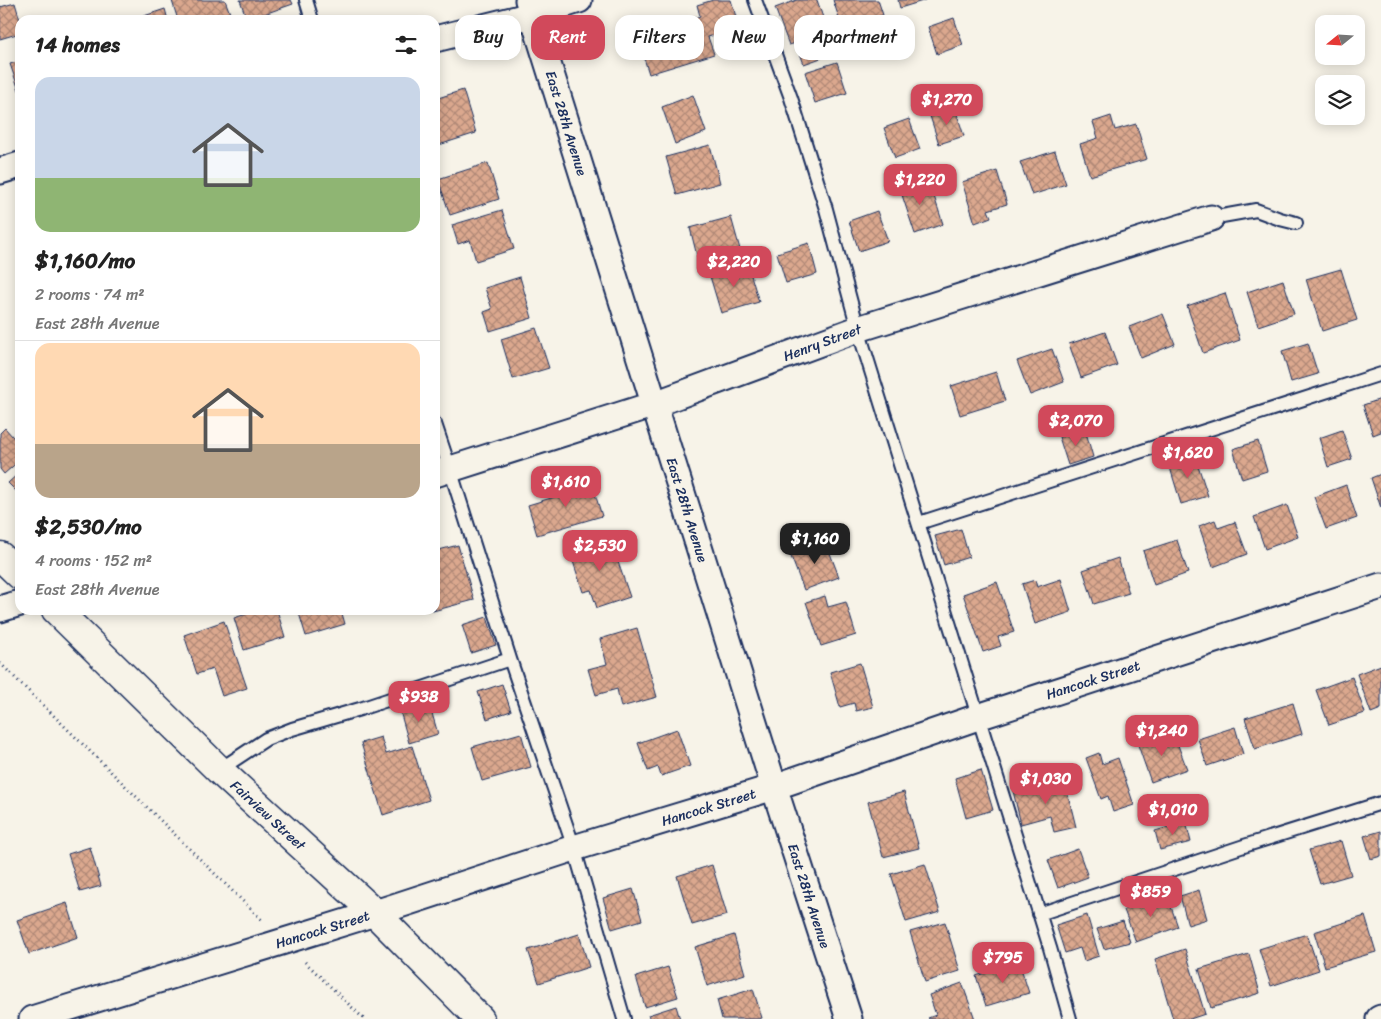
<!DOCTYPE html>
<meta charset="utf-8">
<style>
:root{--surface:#fff;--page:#f2f2f2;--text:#222;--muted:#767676;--line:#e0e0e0;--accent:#d1495b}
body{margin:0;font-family:Sriracha,sans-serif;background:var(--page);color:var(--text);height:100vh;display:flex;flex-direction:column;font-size:19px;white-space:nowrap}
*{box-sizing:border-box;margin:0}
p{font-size:16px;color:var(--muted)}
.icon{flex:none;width:28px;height:28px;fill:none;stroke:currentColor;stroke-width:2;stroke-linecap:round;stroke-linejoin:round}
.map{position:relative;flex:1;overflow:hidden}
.panel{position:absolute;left:15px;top:15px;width:425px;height:600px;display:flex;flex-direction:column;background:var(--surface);border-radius:15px;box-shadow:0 2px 12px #0003}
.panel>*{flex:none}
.guide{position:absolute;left:455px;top:15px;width:475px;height:45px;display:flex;gap:10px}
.needle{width:32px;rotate:252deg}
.controls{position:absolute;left:1315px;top:15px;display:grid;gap:10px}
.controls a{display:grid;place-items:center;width:50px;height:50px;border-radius:10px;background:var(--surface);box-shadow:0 2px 12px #0003;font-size:25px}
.price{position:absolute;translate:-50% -42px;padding:0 11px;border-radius:10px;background:var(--accent);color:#fff;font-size:16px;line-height:32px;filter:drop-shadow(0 1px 2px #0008)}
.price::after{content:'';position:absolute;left:50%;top:30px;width:15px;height:11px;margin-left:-8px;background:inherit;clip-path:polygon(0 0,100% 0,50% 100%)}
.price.active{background:#222;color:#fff}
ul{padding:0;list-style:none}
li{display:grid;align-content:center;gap:10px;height:265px;padding:0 20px}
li+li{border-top:1px solid var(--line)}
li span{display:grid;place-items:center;height:155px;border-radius:15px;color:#555}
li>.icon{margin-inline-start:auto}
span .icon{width:90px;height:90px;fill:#fffc;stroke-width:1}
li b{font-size:21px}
h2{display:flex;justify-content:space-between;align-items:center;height:60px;padding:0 20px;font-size:21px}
.chip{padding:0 18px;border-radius:15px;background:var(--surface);box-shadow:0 2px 12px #0003;font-size:18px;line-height:45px}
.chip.active{background:var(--accent);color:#fff}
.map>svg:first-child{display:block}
</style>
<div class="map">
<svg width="1381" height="1019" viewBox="0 0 1381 1019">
<defs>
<pattern id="building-cross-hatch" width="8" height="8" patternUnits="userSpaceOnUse" patternTransform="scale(1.25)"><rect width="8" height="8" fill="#dba88e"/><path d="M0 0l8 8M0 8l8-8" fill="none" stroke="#b18977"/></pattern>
</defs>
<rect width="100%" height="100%" fill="#f7f3e8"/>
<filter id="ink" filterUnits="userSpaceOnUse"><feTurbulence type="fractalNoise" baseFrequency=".02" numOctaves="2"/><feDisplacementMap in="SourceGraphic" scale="10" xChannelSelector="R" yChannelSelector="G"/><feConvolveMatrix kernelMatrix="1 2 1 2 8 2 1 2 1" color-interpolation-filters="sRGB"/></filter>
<g filter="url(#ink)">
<path fill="url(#building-cross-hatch)" stroke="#1b2f5e" d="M174,0h51l6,16 -11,4h-42l-6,-19z
M240,0h51l2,4 -46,16z
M713,0h18l8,27 -31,10 6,17 -65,20 -12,-38 63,-20 -3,-11z
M797,0h20l18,53 -31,11 -8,-21 -7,2 -14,-37z
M833,0h45l5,15 -41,12z
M898,0h28l-26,8z
M15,3l5,17v13l-20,6v-32z
M165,9l3,11h-36z
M954,18l9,27 -26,9 -9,-27z
M20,61v32l-10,-29z
M837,62l10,31 -32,10 -10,-31z
M463,90l13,43 -37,12 -4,-11v-35z
M693,95l13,37 -31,12 -13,-37z
M955,108l9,28 -25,8 -9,-28z
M1111,116l4,14 21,-6 11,35 -57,17 -10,-32 18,-6 -5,-16z
M909,119l11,30 -25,9 -11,-30z
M710,145l10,38 -43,12 -11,-38z
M1055,151l11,33 -34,11 -12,-33z
M488,163l11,36 -49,16 -12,-36z
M997,171l10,33 -19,6 3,7 -16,6 -13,-41z
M918,176l6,20 9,-3 10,31 -28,10 -17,-51z
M502,210l12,39 -38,12 -6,-21 -12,4 -6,-19z
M877,211l11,30 -29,10 -10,-30z
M731,217l10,36 -42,11 -9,-36z
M809,243l8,31 -31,9 -9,-30z
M747,262l12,40 -38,11 -12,-40z
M1341,269l16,51 -35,11 -16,-52z
M520,277l12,41 -42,13 -6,-19 8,-3 -7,-21z
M1283,280l11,34 -36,12 -11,-34z
M1225,293l15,47 -37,13 -16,-47z
M1163,314l12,30 -34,14 -12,-31z
M536,328l13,40 -36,11 -12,-40z
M1105,332l12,33 -36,13 -12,-34z
M1308,343l10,31 -27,8 -9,-31z
M1052,349l12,33 -34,13 -13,-34z
M996,372l9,29 -45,14 -9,-29z
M1381,399v33l-8,3 -10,-30z
M5,428l15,17v15l-16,14 -4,-5v-36z
M1085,429l8,28 -25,8 -9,-28z
M1342,430l10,29 -24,8 -9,-29z
M1258,441l9,30 -25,8 -9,-30z
M1194,453l14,43 -27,8 -13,-43z
M20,472v23l-12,-12z
M1381,474v34l-10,-30z
M590,478l12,38 -65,19 -9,-30 33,-10 -2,-7z
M1346,485l11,33 -31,11 -12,-32z
M1287,505l11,32 -33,12 -11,-32z
M1215,520l3,8 17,-6 12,32 -34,13 -14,-41z
M961,529l8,28 -25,8 -9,-29z
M607,536l8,24 2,-1 13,38 -33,11 -6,-18 -8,2 -14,-43z
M825,540l14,37 -35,13 -14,-36z
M1177,540l11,33 -34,12 -11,-34z
M458,545l16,55 -41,11v-1h2v-59z
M1118,558l11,35 -35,11 -11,-34z
M1061,579l10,33 -36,12 -13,-40 13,-4 2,7z
M997,582l17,50 -16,5 3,9 -18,6 -20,-58z
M825,596l3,11 18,-5 10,33 -35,11 -15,-44z
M259,610h18l8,27 -41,13 -10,-32z
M298,610h43l4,14 -39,12z
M487,617l9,28 -25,8 -9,-28z
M224,621l23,67 -25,8 -9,-27 -16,5 -13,-39z
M637,628l20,69 -36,10 -4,-18 -21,6 -8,-26 19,-5 -7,-25z
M860,663l13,44 -17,4 -2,-8 -14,4 -10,-35z
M1381,665v44l-10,4 -14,-39z
M1352,677l13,36 -36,12 -13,-35z
M502,684l9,27 -24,8 -9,-27z
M429,703l9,31 -29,9 -9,-32z
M1293,703l9,31 -47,15 -10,-31z
M1235,727l8,27 -36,12 -9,-27z
M677,729l13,37 -29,10 -3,-9 -10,4 -10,-28z
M1173,732l14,37 -36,13 -13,-37z
M521,733l10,34 -49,14 -10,-34z
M381,737l5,17 26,-8 17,54 -46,15 -22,-72z
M1099,753l3,11 16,-6 16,47 -21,7 -5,-16 -7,3 -15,-41z
M981,770l12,40 -27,8 -11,-40z
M1064,779l12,48 -22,5 -4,-16 -29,8 -8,-33z
M904,792l15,56 -36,9 -15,-55z
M1186,822l5,20 -31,8 -5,-19z
M1381,831v25l-10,3 -7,-23z
M1341,841l10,34 -31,9 -11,-34z
M90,847l11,39 -21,6 -12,-38z
M1078,849l10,28 -30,11 -10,-28z
M925,864l15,48 -34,10 -15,-48z
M712,865l15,50 -35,10 -15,-49z
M633,889l9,31 -30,9 -9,-31z
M1199,890l8,29 -19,6 -8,-29z
M1167,895l11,32 -42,15 -12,-32z
M67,903l11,34 -49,17 -12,-34z
M1087,915l12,41 -15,5 -4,-13 -15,5 -9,-28z
M1365,916l11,36 -51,15 -11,-35z
M1123,921l7,21 -26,7 -7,-20z
M945,922l15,49 -35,11 -15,-50z
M579,934l10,33 -50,16 -11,-33z
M1307,934l12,36 -48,16 -12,-37z
M734,935l11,39 -38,12 -12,-39z
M1185,949l20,65 -15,5h-17l-18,-60z
M1249,954l11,39 -49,15 -12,-39z
M1019,962l10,31 -43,13 -10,-30z
M668,967l10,30 -33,10 -9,-30z
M962,983l13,36h-46l-1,-1 8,-3 -7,-20z
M753,989l9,29 -4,1h-36l-5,-19z
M676,1006l4,13h-30l-2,-4z"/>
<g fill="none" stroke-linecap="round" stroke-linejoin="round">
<defs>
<path id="service" d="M306,0l6,20
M755,0l36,98 35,111 32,120 192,619 20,71
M1211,218l45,-8 24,9 16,4
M435,424l15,45 60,190 64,189 50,171
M919,523l462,-149
M219,770l47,-31 26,-10 68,-20 150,-50
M1039,914l205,-68 137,-43"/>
<g id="minor">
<path id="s1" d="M528,0l246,787 75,232"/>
<path d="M435,39l97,-24 47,-15"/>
<path d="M0,171l20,-6"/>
<path id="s2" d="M435,474l220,-70 203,-75 353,-111"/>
<path d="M0,609l20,-6"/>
<path id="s3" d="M32,1019l343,-106 199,-65 200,-61 204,-70 403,-131"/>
<path d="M1379,1019l2,-1"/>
</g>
<g id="tertiary">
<path d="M0,556l20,19"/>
<path id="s4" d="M56,610l163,160 156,143 105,106"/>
</g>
</defs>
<use href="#service" stroke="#1b2f5e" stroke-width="16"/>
<use href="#minor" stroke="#1b2f5e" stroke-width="29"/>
<use href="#tertiary" stroke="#1b2f5e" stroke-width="31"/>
<path stroke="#1b2f5e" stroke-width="3" stroke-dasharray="1 4" stroke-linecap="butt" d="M0,663l263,258
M305,962l59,57"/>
<use href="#service" stroke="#f7f3e8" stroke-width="12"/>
<use href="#minor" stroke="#f7f3e8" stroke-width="25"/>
<use href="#tertiary" stroke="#f7f3e8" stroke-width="28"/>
</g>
</g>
<g text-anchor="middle" stroke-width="5" stroke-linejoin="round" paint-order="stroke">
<g font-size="14" fill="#1b2f5e" stroke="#f7f3e8">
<text dy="5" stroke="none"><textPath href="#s1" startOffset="129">East 28th Avenue</textPath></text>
<text dy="5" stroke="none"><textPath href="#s2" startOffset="409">Henry Street</textPath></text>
<text dy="5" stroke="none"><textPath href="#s1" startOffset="534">East 28th Avenue</textPath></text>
<text dy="5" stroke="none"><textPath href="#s3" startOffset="1114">Hancock Street</textPath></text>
<text dy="5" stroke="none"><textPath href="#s3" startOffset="709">Hancock Street</textPath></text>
<text dy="5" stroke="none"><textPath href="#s4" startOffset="295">Fairview Street</textPath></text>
<text dy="5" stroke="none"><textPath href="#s1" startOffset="939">East 28th Avenue</textPath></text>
<text dy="5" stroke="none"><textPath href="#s3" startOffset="304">Hancock Street</textPath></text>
</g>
</g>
</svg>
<div class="controls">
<a><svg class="needle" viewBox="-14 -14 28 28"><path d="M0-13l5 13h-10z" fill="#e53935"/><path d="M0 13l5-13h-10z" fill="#767676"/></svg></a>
<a><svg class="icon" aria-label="layers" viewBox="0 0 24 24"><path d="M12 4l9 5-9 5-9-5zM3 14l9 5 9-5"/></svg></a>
</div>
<b class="price" style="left:947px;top:126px">$1,270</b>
<b class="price" style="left:920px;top:206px">$1,220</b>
<b class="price" style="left:734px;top:288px">$2,220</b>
<b class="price" style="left:1076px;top:447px">$2,070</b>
<b class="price" style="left:1188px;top:479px">$1,620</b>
<b class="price" style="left:566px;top:508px">$1,610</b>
<b class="price active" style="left:815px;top:565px">$1,160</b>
<b class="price" style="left:600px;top:572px">$2,530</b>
<b class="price" style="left:419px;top:723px">$938</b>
<b class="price" style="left:1162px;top:757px">$1,240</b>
<b class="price" style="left:1046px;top:805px">$1,030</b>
<b class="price" style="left:1173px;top:836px">$1,010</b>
<b class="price" style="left:1151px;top:918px">$859</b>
<b class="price" style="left:1003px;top:984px">$795</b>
<div class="guide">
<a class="chip">Buy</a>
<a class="chip active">Rent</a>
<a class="chip">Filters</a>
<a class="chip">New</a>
<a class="chip">Apartment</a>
</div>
<section class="panel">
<h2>14 homes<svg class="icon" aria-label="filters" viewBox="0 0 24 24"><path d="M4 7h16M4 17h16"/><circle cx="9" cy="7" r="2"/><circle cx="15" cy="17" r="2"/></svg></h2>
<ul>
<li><span style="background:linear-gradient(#c9d6e8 65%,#8fb573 0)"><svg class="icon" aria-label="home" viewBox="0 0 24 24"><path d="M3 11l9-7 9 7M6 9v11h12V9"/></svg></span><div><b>$1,160/mo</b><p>2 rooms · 74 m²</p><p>East 28th Avenue</p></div></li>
<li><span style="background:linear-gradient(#ffd9b3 65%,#b9a48a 0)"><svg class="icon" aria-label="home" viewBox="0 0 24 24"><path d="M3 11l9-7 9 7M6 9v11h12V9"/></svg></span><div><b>$2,530/mo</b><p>4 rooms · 152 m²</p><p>East 28th Avenue</p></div></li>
</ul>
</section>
</div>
